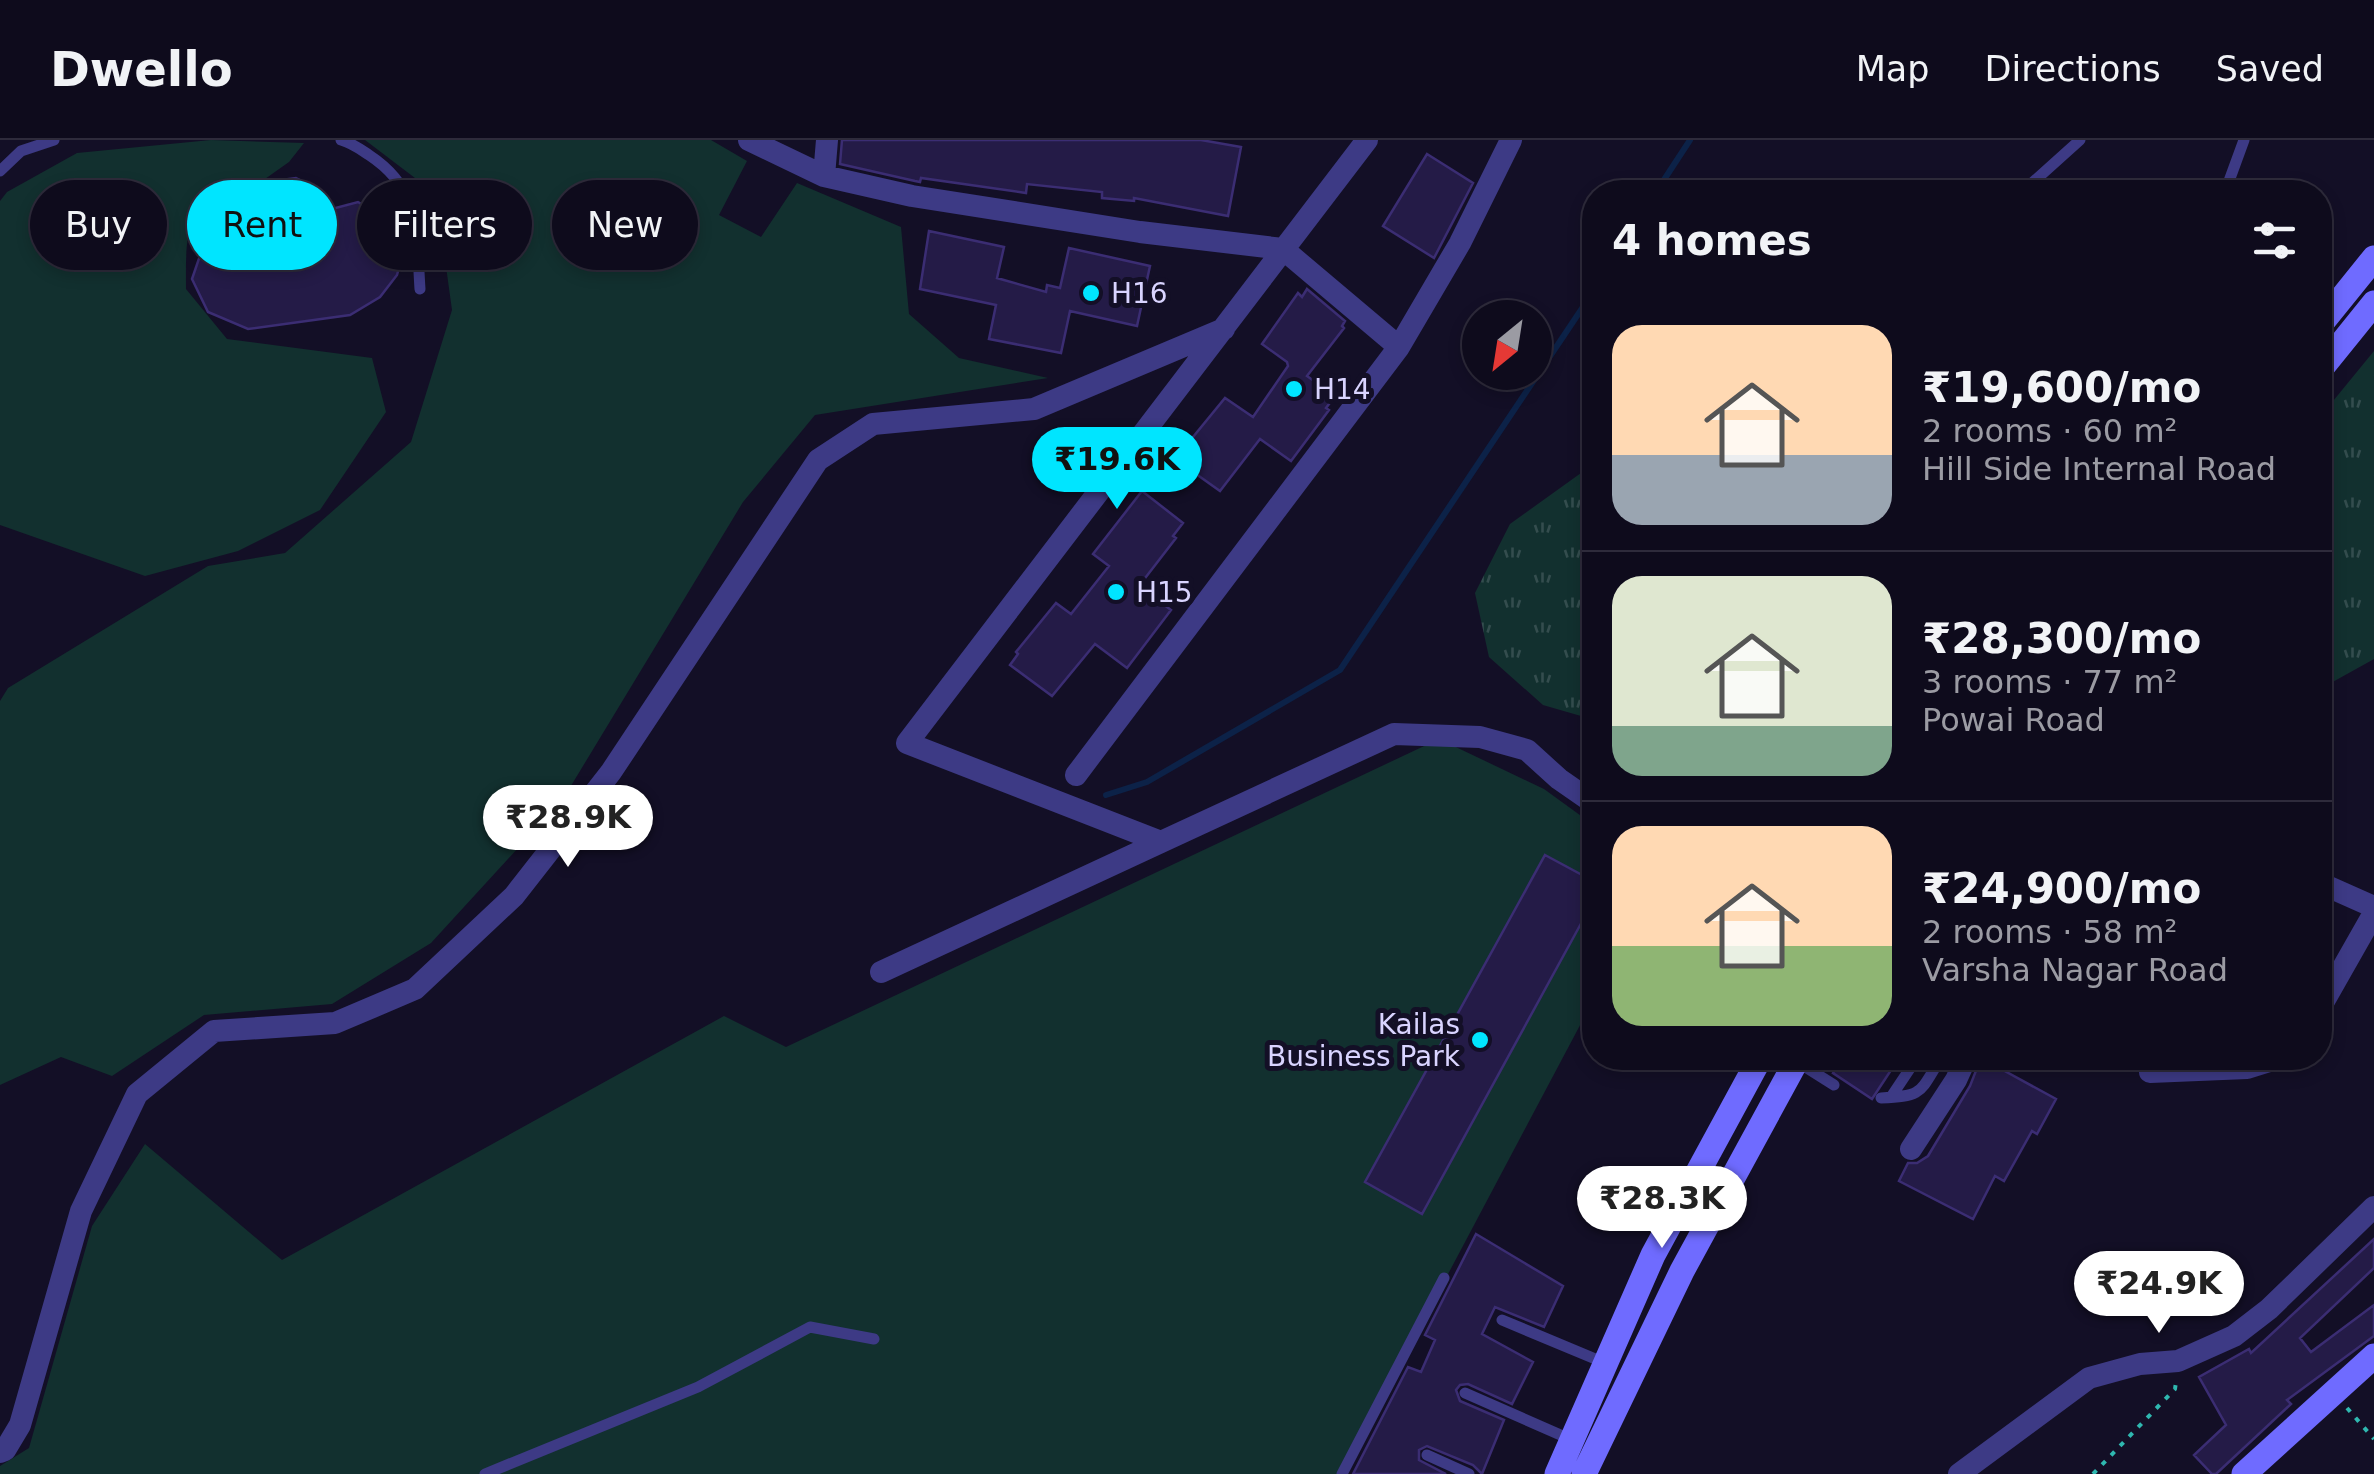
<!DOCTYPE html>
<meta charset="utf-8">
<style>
:root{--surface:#0e0b1c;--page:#171425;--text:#f1f3f6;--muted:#9b9ba3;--line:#2e2b3b;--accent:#00e5ff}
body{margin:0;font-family:"DejaVu Sans",sans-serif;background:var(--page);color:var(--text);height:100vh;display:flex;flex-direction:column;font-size:38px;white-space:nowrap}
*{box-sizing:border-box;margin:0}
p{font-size:32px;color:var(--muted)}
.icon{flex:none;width:55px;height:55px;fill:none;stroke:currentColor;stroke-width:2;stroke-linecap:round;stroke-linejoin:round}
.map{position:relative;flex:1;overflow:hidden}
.side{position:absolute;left:1582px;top:40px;width:750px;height:890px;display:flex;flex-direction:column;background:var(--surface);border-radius:40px;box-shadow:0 5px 15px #0003,0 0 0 2px var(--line)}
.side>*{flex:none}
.hud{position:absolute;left:30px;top:40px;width:950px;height:90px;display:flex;gap:20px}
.needle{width:65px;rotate:210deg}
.buttons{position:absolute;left:1462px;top:160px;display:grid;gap:20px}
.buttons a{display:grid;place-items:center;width:90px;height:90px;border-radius:50%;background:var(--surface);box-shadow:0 5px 15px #0003,0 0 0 2px var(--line);font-size:50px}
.price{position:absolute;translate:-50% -85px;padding:0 22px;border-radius:35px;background:#fff;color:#222;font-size:32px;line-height:65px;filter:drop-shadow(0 2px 5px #0008)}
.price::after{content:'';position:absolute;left:50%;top:60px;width:30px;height:22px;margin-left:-15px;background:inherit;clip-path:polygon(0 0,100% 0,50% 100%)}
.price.on{background:var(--accent);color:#111}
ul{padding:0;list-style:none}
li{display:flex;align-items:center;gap:30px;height:250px;padding:0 30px}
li+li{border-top:2px solid var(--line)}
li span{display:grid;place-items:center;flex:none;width:280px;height:200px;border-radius:30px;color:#555}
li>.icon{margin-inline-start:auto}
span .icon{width:120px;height:120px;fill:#fffc;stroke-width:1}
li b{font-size:42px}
h2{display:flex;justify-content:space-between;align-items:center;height:120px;padding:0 30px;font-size:42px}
.pill{padding:0 35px;border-radius:45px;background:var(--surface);box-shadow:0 5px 15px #0003,0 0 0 2px var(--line);font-size:35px;line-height:90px}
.pill.on{background:var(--accent);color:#111}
header{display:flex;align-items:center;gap:60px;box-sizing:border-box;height:140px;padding:0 50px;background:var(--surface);border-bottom:2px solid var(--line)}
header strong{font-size:48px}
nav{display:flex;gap:55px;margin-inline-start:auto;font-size:35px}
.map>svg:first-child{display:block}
</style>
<header>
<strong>Dwello</strong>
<nav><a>Map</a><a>Directions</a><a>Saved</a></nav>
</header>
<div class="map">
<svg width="2374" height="1334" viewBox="0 0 2374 1334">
<defs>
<pattern id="park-tufts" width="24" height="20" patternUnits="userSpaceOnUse" patternTransform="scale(2.5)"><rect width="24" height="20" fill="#12302f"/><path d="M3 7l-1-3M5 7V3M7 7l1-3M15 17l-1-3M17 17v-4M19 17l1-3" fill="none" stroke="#344d4e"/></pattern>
</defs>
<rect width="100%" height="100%" fill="#130f26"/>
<path fill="#12302f" d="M211,0l93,3 -15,19 -41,29 -3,9 -29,-11c-33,24 -30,63 -30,100l41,50 145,19 14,54 -66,98 -82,41 -93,25 -145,-51v-324l7,-9 70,-39z
M365,0h346l36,21 -28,54 42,22 36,-54 104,44 8,87 50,44 89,20 -233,37 -72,87 -180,297 -132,144 -99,61 -128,11 -92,61 -51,-19 -61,28v-384l8,-13 200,-122 77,-13 126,-111 41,-132 -16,-116z
M1439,599l105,50 51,37v171l-253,477h-1342v-8l29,-18 63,-222 53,-82 137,116 442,-244 62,31z"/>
<path fill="url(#park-tufts)" d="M2374,211v308l-54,30v-272z
M1595,323v257l-52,-15 -54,-48 -14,-64 35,-69z"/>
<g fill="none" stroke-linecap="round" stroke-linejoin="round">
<path stroke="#0c2248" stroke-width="6" d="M1656,52l34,-52
M1106,655l41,-13 193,-112 255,-381"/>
</g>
<path fill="#241b47" stroke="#3b2d73" stroke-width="2.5" d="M842,0h359l40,7 -13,69 -94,-18v3l-32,-3v-6l-75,-8 -1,9 -105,-15 -1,4 -5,-1 -75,-17z
M1427,14l46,29 -39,75 -51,-32z
M296,38l20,10 12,22 30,-8 21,13 19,20 6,14 -7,26 -17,22 -30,18 -102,14 -40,-17 -16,-33 12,-35 12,-13 -20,-14 25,-18 27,15 19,-32z
M929,91l75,16 -7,31 49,14 1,-7 13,3 9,-40 81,18 -13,60 -67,-15 -9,42 -72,-14 7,-34 -76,-16z
M1307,149l38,32 -3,5 2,2 -37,48 28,20 -9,12 3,2 -38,51 -31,-22 -40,52 -45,-32 50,-61 28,19 35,-51 -1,-4 -25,-18 36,-51 4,4z
M1142,351l41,32 -10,13 3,2 -37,48 32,24 -44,58 -32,-24 -43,52 -42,-31 8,-11 -2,-2 40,-49 15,11 38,-48 -16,-12z
M1545,715l50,27v16l-173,316 -57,-32z
M1842,918h57l-27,41 -39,-26z
M1981,918l75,41 -19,35 -5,-3 -28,50 -9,-5 -22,43 -74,-38 9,-18h9l11,-7 42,-70z
M1476,1094l87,52 -19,41 -49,-20 -13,27 51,28 -21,42 -44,-20 -8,1 -4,5 4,11 44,19 -22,54 -9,-9 -46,-19 -8,4v10l27,14h-93l55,-107 13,5 14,-32 -10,-5z
M2374,1099v29l-74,70 11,14 63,-47v31l-87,64 4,4 -75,70h-4l-18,-19 32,-30 -27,-48 50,-28 2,4z"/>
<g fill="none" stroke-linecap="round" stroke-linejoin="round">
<path stroke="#2fb8b0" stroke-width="4" stroke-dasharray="5 8" stroke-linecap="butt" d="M2347,1268l27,31
M2093,1334l82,-85 1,-7"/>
<path stroke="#3d3a85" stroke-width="11" d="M341,0c11,3 19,9 28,15 53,35 47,76 51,134
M0,31l21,-20 33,-11
M2022,52l58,-52
M2225,52l19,-52
M1796,921l38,24
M1891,957l26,-39
M1881,958c43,-2 38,-5 60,-40
M1502,1180l103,43
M1465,1253l107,47
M1427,1315l42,19
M485,1334l213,-87 112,-60 64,12
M1342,1334l102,-196"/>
<path stroke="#3d3a85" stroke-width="22" d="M749,0l75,36 88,20 228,36 143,17 116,98
M1367,0l-460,603 254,99 233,-108 86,3 47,13 32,29 36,25
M824,36l3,-36
M1076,635l323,-428 61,-104 51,-103
M2320,743l54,24
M881,832l280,-130
M2320,868l54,-95
M2150,932l97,-4 32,-10
M1911,1009l45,-69 10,-22
M0,1312l5,-2 15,-25 61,-214 56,-117 77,-63 121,-8 80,-34 99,-93 97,-124 207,-312 55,-36 161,-15 190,-80
M1959,1334l130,-96 51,-14 38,-3 56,-25 35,-27 105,-102"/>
<path stroke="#6f6bff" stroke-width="25" d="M2320,185l54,-67
M2320,230l54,-67
M1557,1334l96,-219 107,-197
M1584,1334l98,-203 116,-213
M2244,1334l130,-118"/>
</g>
<g fill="#00e5ff" stroke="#130f26" stroke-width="4">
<circle cx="1091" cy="153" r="10"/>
<circle cx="1294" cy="249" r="10"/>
<circle cx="1116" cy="452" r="10"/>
<circle cx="1480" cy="900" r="10"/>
</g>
<g text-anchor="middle" stroke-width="10" stroke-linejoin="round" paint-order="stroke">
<g font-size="28" fill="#d9d4ff" stroke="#130f26" text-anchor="start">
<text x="1111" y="163">H16</text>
<text x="1314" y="259">H14</text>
<text x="1136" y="462">H15</text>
<text x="1460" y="894" text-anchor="end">Kailas<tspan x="1460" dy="32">Business Park</tspan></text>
</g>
</g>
</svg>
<div class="buttons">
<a><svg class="needle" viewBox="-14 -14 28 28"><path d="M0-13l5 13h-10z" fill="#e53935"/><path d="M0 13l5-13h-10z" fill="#9b9ba3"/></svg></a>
</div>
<b class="price on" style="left:1117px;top:372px">₹19.6K</b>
<b class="price" style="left:568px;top:730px">₹28.9K</b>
<b class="price" style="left:1662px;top:1111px">₹28.3K</b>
<b class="price" style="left:2159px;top:1196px">₹24.9K</b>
<div class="hud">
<a class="pill">Buy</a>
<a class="pill on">Rent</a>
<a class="pill">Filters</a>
<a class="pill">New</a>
</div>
<section class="side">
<h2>4 homes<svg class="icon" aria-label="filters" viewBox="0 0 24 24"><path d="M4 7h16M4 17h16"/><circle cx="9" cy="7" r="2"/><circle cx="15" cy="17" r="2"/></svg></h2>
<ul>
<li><span style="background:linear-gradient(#ffd9b3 65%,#9aa5b1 0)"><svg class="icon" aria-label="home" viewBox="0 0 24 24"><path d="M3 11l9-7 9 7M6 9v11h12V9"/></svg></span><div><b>₹19,600/mo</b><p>2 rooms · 60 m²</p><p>Hill Side Internal Road</p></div></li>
<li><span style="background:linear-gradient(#dfe7d0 75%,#7fa58c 0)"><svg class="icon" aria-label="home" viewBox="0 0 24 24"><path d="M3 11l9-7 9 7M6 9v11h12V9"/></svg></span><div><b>₹28,300/mo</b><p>3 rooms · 77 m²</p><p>Powai Road</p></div></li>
<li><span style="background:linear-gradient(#ffd9b3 60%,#8fb573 0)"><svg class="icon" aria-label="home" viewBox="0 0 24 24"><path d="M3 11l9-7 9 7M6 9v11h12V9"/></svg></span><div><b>₹24,900/mo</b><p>2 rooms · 58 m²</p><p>Varsha Nagar Road</p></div></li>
</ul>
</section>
</div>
